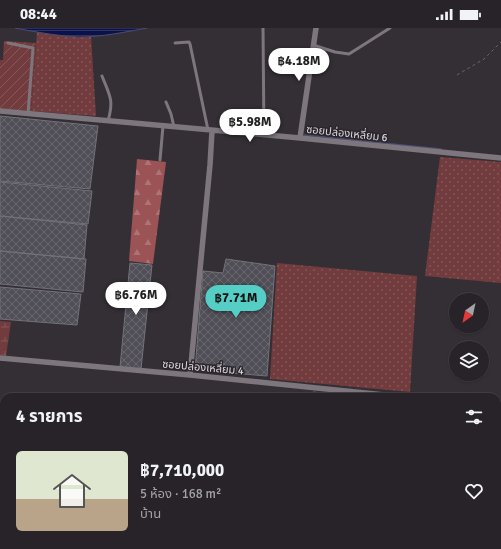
<!DOCTYPE html>
<html lang="th">
<meta charset="utf-8">
<style>
:root{--surface:#272328;--page:#332f34;--text:#f1f3f6;--muted:#a4a4a8;--line:#434045;--accent:#55cec5}
body{margin:0;font-family:Signika,"Noto Sans Thai",sans-serif;background:var(--page);color:var(--text);height:100vh;display:flex;flex-direction:column;font-size:15px;white-space:nowrap}
*{box-sizing:border-box;margin:0}
p{font-size:13px;color:var(--muted)}
.icon{flex:none;width:22px;height:22px;fill:none;stroke:currentColor;stroke-width:2;stroke-linecap:round;stroke-linejoin:round}
.map{position:relative;flex:1;overflow:hidden}
.drawer{position:absolute;left:0px;top:365px;width:501px;height:156px;display:flex;flex-direction:column;background:var(--surface);border-radius:12px 12px 0 0;box-shadow:0 1px 3px #0004,0 0 0 1px var(--line)}
.drawer>*{flex:none}
.needle{width:26px;rotate:213deg}
.buttons{position:absolute;left:449px;top:265px;display:grid;gap:8px}
.buttons a{display:grid;place-items:center;width:40px;height:40px;border-radius:50%;background:var(--surface);box-shadow:0 1px 3px #0004,0 0 0 1px var(--line);font-size:20px}
.price{position:absolute;translate:-50% -34px;padding:0 9px;border-radius:14px;background:#fff;color:#222;font-size:13px;line-height:26px;filter:drop-shadow(0 1px 2px #0008)}
.price::after{content:'';position:absolute;left:50%;top:24px;width:12px;height:9px;margin-left:-6px;background:inherit;clip-path:polygon(0 0,100% 0,50% 100%)}
.price.active{background:var(--accent);color:#111}
ul{padding:0;list-style:none}
li{display:flex;align-items:center;gap:12px;height:100px;padding:0 16px}
li span{display:grid;place-items:center;flex:none;width:112px;height:80px;border-radius:6px;color:#555}
li>.icon{margin-inline-start:auto}
span .icon{width:48px;height:48px;fill:#fffc;stroke-width:1}
li b{font-size:17px}
h2{display:flex;justify-content:space-between;align-items:center;height:48px;padding:0 16px;font-size:17px}
.status{display:flex;justify-content:space-between;align-items:center;height:28px;padding:0 20px;background:var(--surface);direction:ltr}
.status svg{height:11px;fill:currentColor}
.map>svg:first-child{display:block}
</style>
<div class="status"><b>08:44</b><svg viewBox="0 0 49 12"><path d="M0 12V9h3v3zM5 12V6h3v6zM10 12V3h3v9zM15 12V0h3v12zM26 1h20v11H26zM47 4h2v5h-2z"/></svg></div>
<div class="map">
<svg width="501" height="521" viewBox="0 0 501 521">
<defs>
<pattern id="grass-dots" width="8" height="8" patternUnits="userSpaceOnUse"><rect width="8" height="8" fill="#723b3d"/><path d="M2 2h.1M6 6h.1" fill="none" stroke="#865758" stroke-width="1.8" stroke-linecap="round"/></pattern>
<pattern id="forest-firs" width="22" height="20" patternUnits="userSpaceOnUse"><rect width="22" height="20" fill="#9c5355"/><path d="M5 1l3.5 6h-7zM16 11l3.5 6h-7z" fill="#ae7375"/></pattern>
<pattern id="wetland-marsh" width="20" height="14" patternUnits="userSpaceOnUse"><rect width="20" height="14" fill="#723b3d"/><path d="M1 5h8M5 5V1M11 12h8M15 12V8" fill="none" stroke="#865758"/></pattern>
<pattern id="garden-furrows" width="10" height="10" patternUnits="userSpaceOnUse"><rect width="10" height="10" fill="#723b3d"/><path d="M-1 1l2-2M0 10L10 0M9 11l2-2" fill="none" stroke="#865758"/></pattern>
<pattern id="water-rules" width="6" height="5" patternUnits="userSpaceOnUse"><rect width="6" height="5" fill="#0c1247"/><path d="M0 2.5h6" fill="none" stroke="#2f3461"/></pattern>
<pattern id="building-cross-hatch" width="8" height="8" patternUnits="userSpaceOnUse"><rect width="8" height="8" fill="#504e56"/><path d="M0 0l8 8M0 8l8-8" fill="none" stroke="#69676e"/></pattern>
</defs>
<rect width="100%" height="100%" fill="#342f35"/>
<path fill="url(#grass-dots)" d="M37,4l42,5 12,-1 5,80 -65,-5z
M440,129l61,5v121l-76,-7z
M277,235l140,13 -7,116 -140,-13z"/>
<path fill="url(#forest-firs)" d="M137,131l29,3 -13,102 -24,-3z"/>
<path fill="url(#wetland-marsh)" d="M0,293l11,1 -5,34 -6,-1z"/>
<path fill="url(#garden-furrows)" d="M4,13l32,2 -5,68 -31,-2v-49h3z"/>
<path fill="url(#water-rules)" stroke="#4a4d73" d="M15,0h132c-22,4 -45,9 -68,9 -21,-1 -43,-5 -64,-9z"/>
<g fill="none" stroke-linecap="round" stroke-linejoin="round">
<path stroke="#4a4d73" stroke-width="1.5" d="M304,107l137,14"/>
</g>
<path fill="url(#building-cross-hatch)" stroke="#73717a" d="M0,88l98,10 -8,63 -90,-8z
M0,154l92,9 -4,33 -88,-8z
M0,188l87,9 -3,34 -84,-8z
M0,223l86,8 -3,33 -83,-8z
M226,231l49,7 -8,110 -72,-6 8,-99 20,2z
M130,235l22,2 -11,104 -21,-2z
M0,259l81,7 -4,31 -77,-6z
M313,364l49,5h-49z
M497,383l4,1v116h-4z"/>
<g fill="none" stroke-linecap="round" stroke-linejoin="round">
<path stroke="#696469" stroke-width="1" stroke-dasharray="3 3" stroke-linecap="butt" d="M457,47l27,-16 17,-17"/>
<path stroke="#7d767d" stroke-width="3" d="M263,0l1,107
M8,15l25,5 -5,66
M175,15l14,-1 1,2 18,86
M313,17l22,7 14,2 41,-26
M102,48c8,20 12,24 6,45
M166,74l5,12 3,13
M160,132l3,-34"/>
<path stroke="#7d767d" stroke-width="5.5" d="M0,83l300,27 201,20
M300,110l16,-110
M0,330l190,17 214,22
M190,347l20,-210 2,-34
M497,378l4,1"/>
</g>
<g text-anchor="middle" stroke-width="3" stroke-linejoin="round" paint-order="stroke">
<g font-size="11" fill="#dad6da" stroke="#2a252b">
<text transform="translate(347 105) rotate(6)" y="4">ซอยปล่องเหลี่ยม 6</text>
<text transform="translate(203 339) rotate(5)" y="4">ซอยปล่องเหลี่ยม 4</text>
</g>
</g>
</svg>
<div class="buttons">
<a><svg class="needle" viewBox="-14 -14 28 28"><path d="M0-13l5 13h-10z" fill="#e53935"/><path d="M0 13l5-13h-10z" fill="#a4a4a8"/></svg></a>
<a><svg class="icon" aria-label="layers" viewBox="0 0 24 24"><path d="M12 4l9 5-9 5-9-5zM3 14l9 5 9-5"/></svg></a>
</div>
<b class="price" style="left:299px;top:54px">฿4.18M</b>
<b class="price" style="left:250px;top:115px">฿5.98M</b>
<b class="price" style="left:136px;top:288px">฿6.76M</b>
<b class="price active" style="left:236px;top:291px">฿7.71M</b>
<section class="drawer">
<h2>4 รายการ<svg class="icon" aria-label="filters" viewBox="0 0 24 24"><path d="M4 7h16M4 17h16"/><circle cx="9" cy="7" r="2"/><circle cx="15" cy="17" r="2"/></svg></h2>
<ul>
<li><span style="background:linear-gradient(#dfe7d0 60%,#b9a48a 0)"><svg class="icon" aria-label="home" viewBox="0 0 24 24"><path d="M3 11l9-7 9 7M6 9v11h12V9"/></svg></span><div><b>฿7,710,000</b><p>5 ห้อง · 168 m²</p><p>บ้าน</p></div><svg class="icon" aria-label="heart" viewBox="0 0 24 24"><path d="M12 20l-8-8c-3-5 5-10 8-4 3-6 11-1 8 4z"/></svg></li>
</ul>
</section>
</div>
